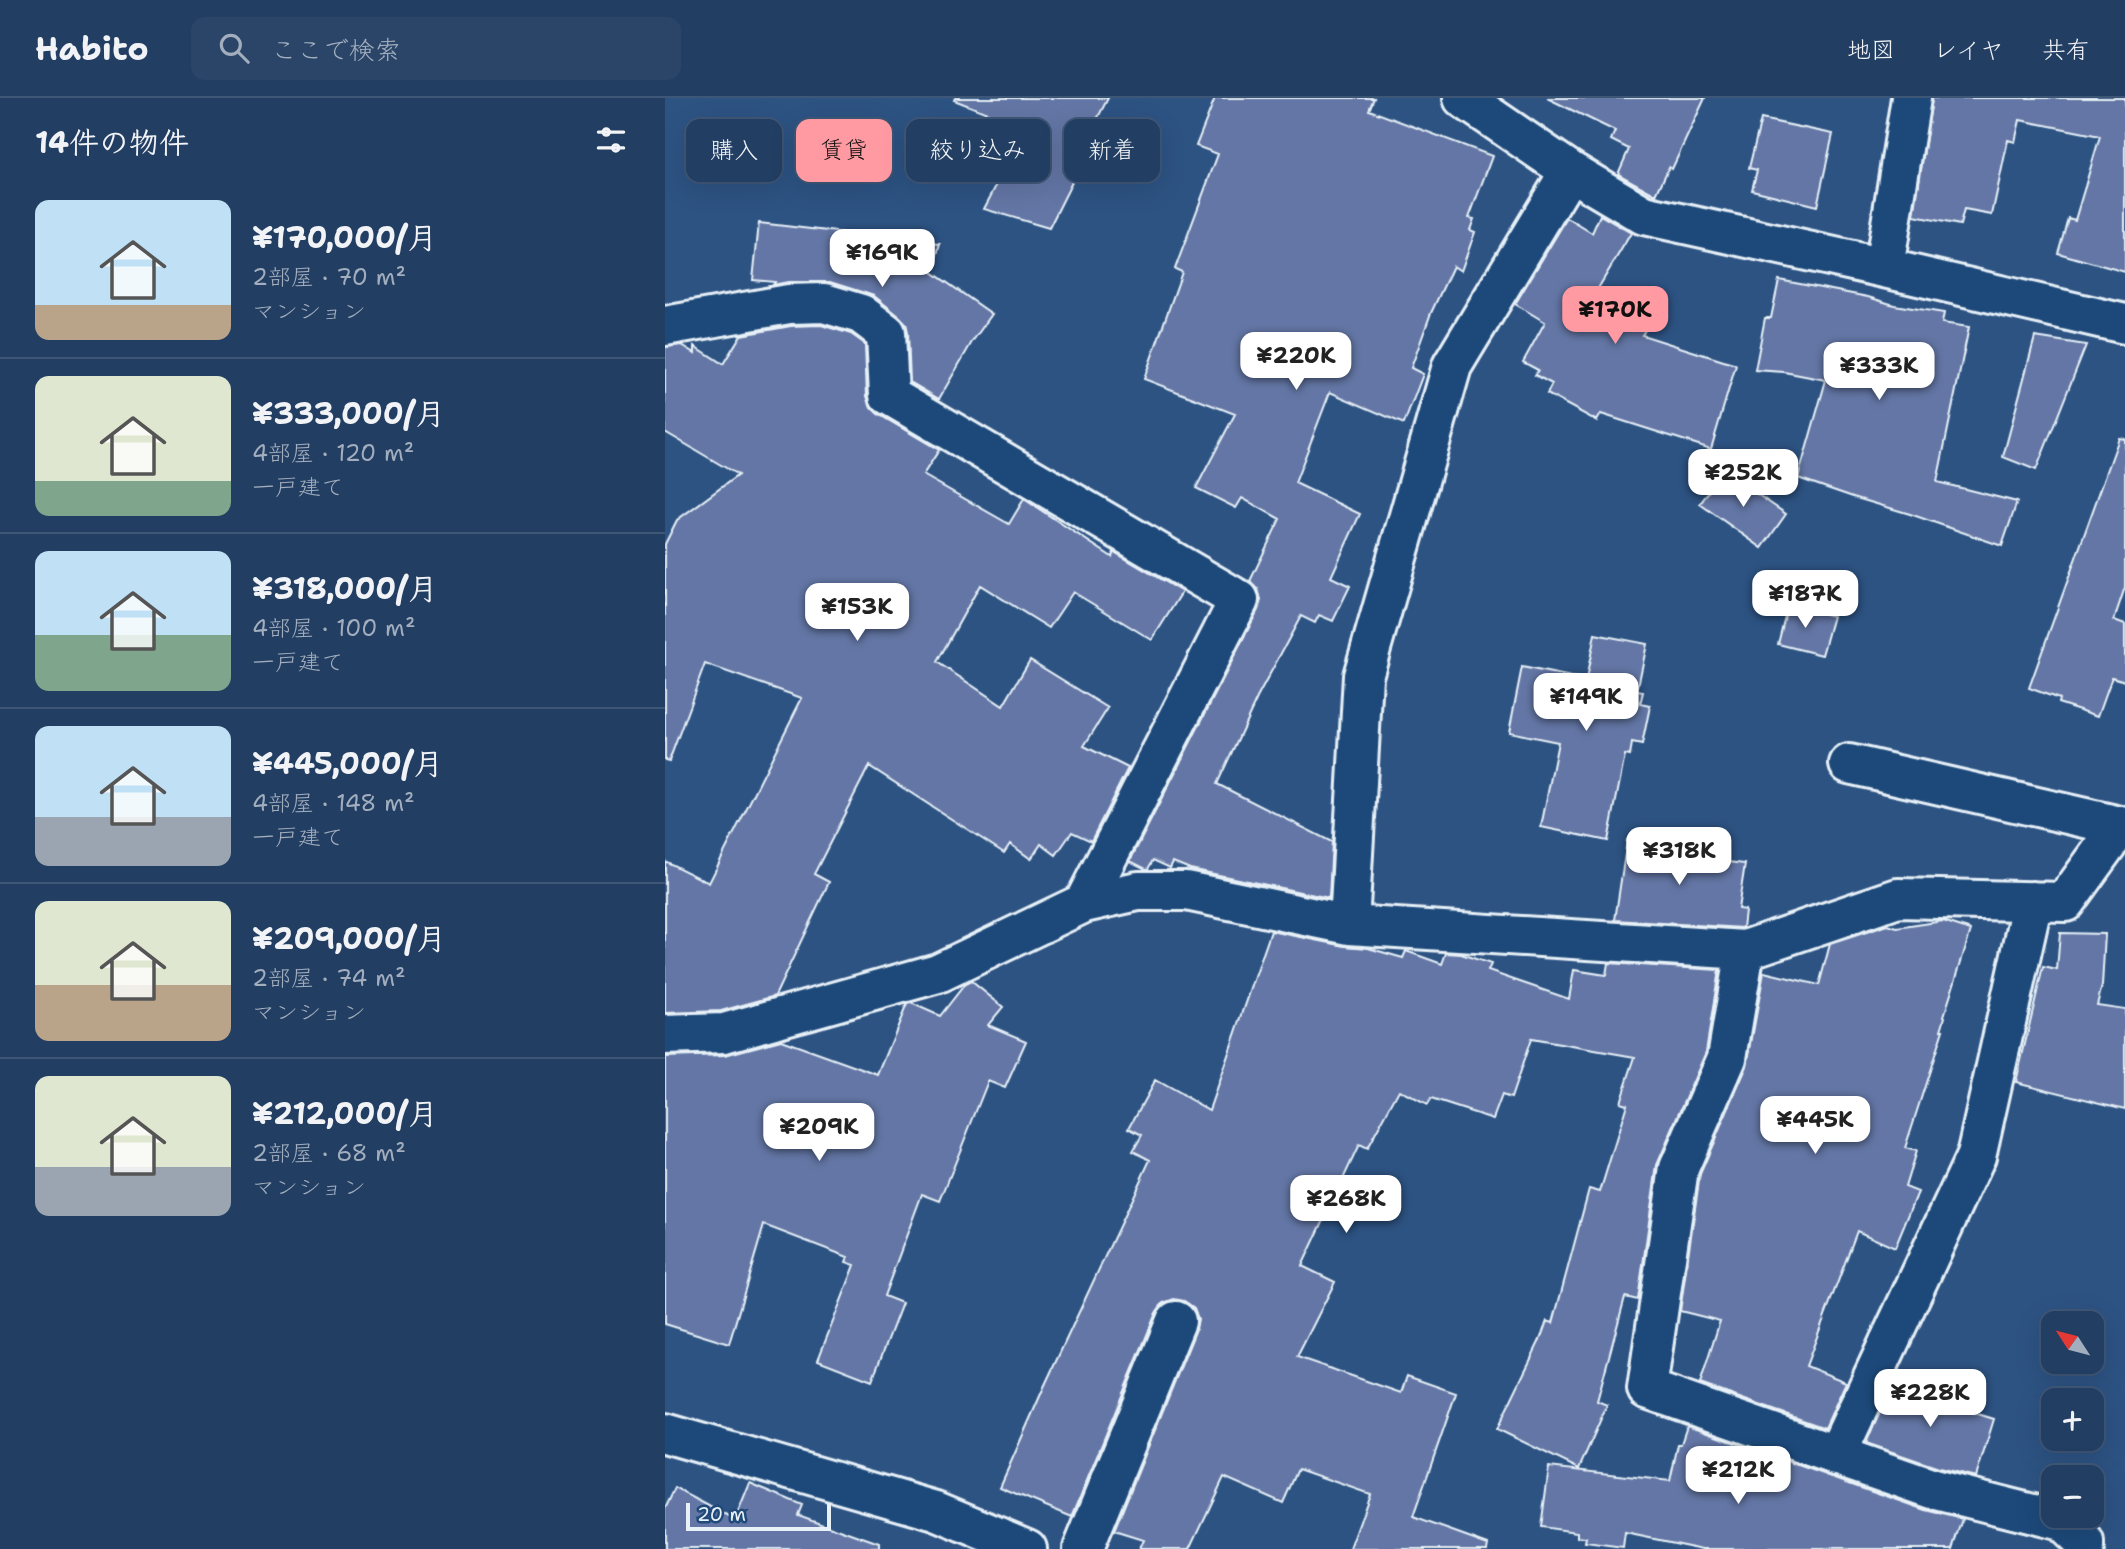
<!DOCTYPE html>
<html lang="ja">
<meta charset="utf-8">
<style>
:root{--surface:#223e62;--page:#2a4568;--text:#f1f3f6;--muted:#a2aebe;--line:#3f5777;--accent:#ff9aa2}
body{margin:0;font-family:"Shantell Sans","Klee One",sans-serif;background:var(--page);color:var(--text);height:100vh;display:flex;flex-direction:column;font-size:26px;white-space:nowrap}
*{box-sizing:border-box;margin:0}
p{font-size:23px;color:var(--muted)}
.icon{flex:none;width:38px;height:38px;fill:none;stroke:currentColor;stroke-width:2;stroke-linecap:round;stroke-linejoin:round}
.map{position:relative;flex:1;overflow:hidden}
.panel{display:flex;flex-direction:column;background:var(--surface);width:665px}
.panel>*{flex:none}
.guide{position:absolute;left:21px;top:21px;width:665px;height:63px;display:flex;gap:14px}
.needle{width:46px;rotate:306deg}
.buttons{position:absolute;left:1376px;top:1213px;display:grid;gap:14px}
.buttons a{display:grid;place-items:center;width:63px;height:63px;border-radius:14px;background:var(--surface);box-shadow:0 7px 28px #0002,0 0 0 2px var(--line);font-size:35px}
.scale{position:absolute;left:21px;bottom:18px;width:145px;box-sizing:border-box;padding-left:7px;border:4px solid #e8f1f8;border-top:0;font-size:19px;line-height:24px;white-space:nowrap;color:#e8f1f8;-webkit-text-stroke:5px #1f4a7a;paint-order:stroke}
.price{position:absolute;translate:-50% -60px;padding:0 16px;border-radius:14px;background:#fff;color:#222;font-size:23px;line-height:46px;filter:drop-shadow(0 2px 4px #0008)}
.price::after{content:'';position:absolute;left:50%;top:42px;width:21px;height:16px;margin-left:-10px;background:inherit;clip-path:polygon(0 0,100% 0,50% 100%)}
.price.current{background:var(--accent);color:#111}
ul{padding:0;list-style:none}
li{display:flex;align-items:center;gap:21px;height:175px;padding:0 35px}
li+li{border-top:2px solid var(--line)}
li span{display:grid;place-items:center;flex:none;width:196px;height:140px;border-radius:14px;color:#555}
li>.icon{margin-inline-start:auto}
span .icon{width:84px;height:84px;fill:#fffc;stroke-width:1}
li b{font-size:30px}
h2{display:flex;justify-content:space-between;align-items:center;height:84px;padding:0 35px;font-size:30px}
.chip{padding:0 24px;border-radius:14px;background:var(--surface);box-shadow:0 7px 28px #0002,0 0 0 2px var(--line);font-size:24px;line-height:63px}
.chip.current{background:var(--accent);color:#111}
header{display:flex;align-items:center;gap:42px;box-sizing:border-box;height:98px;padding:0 35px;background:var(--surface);border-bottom:2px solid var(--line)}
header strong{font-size:33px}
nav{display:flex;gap:38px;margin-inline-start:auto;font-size:24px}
.search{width:490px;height:63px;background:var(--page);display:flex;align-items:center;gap:18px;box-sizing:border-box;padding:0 24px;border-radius:14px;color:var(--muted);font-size:26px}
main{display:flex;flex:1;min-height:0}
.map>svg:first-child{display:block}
</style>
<header>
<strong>Habito</strong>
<div class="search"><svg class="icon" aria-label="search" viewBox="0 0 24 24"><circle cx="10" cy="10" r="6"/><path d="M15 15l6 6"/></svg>ここで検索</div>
<nav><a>地図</a><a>レイヤ</a><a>共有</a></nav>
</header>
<main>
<section class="panel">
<h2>14件の物件<svg class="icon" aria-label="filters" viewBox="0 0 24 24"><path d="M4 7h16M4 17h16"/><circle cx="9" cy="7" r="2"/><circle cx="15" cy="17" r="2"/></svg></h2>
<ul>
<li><span style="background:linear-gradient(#bfe0f5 75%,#b9a48a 0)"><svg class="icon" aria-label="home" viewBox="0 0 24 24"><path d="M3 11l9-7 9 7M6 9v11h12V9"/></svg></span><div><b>¥170,000/月</b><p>2部屋 · 70 m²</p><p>マンション</p></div></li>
<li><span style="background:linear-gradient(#dfe7d0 75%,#7fa58c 0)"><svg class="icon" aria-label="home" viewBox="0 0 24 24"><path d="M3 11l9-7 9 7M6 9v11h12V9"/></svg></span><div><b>¥333,000/月</b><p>4部屋 · 120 m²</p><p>一戸建て</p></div></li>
<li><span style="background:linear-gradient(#bfe0f5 60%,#7fa58c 0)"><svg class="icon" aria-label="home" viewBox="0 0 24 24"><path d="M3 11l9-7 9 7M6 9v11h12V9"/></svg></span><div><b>¥318,000/月</b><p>4部屋 · 100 m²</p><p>一戸建て</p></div></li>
<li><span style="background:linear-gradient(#bfe0f5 65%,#9aa5b1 0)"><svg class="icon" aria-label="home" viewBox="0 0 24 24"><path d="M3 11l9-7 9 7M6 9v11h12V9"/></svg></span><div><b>¥445,000/月</b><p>4部屋 · 148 m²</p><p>一戸建て</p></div></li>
<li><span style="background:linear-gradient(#dfe7d0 60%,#b9a48a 0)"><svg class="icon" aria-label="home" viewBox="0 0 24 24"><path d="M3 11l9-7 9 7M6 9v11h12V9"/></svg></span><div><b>¥209,000/月</b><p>2部屋 · 74 m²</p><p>マンション</p></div></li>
<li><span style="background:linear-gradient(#dfe7d0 65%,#9aa5b1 0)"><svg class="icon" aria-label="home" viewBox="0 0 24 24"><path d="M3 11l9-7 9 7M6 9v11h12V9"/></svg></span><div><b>¥212,000/月</b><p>2部屋 · 68 m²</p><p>マンション</p></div></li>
</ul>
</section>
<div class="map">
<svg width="1460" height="1451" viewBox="0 0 1460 1451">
<rect width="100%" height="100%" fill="#2d5383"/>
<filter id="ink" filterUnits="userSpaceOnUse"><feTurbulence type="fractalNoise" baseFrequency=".0143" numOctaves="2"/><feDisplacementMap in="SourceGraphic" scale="14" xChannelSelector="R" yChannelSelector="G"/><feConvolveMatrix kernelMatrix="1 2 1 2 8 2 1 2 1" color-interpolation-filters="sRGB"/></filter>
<g filter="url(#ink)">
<path fill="#6376a5" stroke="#e8f1f8" stroke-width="2" d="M290,0h153l-15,29 9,5 -22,41 -3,-1 -28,56 -65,-19 42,-81 -72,-28z
M550,0h159l-5,12 123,46 -23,62 5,1 -4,11 5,2 -14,39 -8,-5 -22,47 -20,55 12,6 -19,50 -74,-32 -35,91 65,31 -29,63 19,9 -17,35 -14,-6 -4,8 -14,-7 -44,82 -40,86 115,58 -3,56 -139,-29 -17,-7 -3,6 -17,-8 -5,9h-2l-16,-8 128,-251 3,-10 -3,-11 -8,-8 30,-62 -38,-21 -6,10 -40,-20 39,-74 -91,-35 38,-107 -7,-3 43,-115 -22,-8z
M882,0h158l-33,71 -3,-2 -13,28 -38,-21 11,-25 -18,-9 4,-9z
M1267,0h193v174l-67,-19 10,-35 7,2 25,-84 -80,-16 -5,22 -7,-2 -16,75 -28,-5 -4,15 -46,-9z
M1096,21l72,15 -16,72 -65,-16 5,-20 -8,-2z
M935,117l31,18 -38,64 54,30 -5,8 94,30 -25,84 -110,-35 -4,7 -50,-27 5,-10 -17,-9 3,-5 -15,-8 22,-40 -30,-18 52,-86 25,15z
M94,125l181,21 -8,28 60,42 -20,28 -33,57 -29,-17 -2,-50 -2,-9 -7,-7 -25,-20 -44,-14h-42l-15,3 2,-3 -22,-2z
M1114,182l89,17 26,8 50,8 -2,10 27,4 -32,155 80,20 -15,44 -92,-32 -57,-17 -55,-19 28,-98 -42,-8 -29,-2 10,-52h6z
M156,227l30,9 14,10 2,52 4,11 7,7 61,36 -16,25 86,49 15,-25 88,58 2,-5 68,40 -30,48 -79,-48 -24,36 -69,-43 -43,77 66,44 27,-46 78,48 -24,38 44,22 -37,73 -19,-9 -16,23 -15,-11 -10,15 -21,-15 -6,9 -135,-87 -55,108 15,8 -54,114 -54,15 -56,2v-152l44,22 93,-185 -97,-34 -36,97 -4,-1v-216l12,-24 61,-45 -73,-43v-85l17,-2 13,8v-7l28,18 18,-29 50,-9z
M1370,239l51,8 -50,125 -33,-13z
M1454,340l6,1v148l-11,33 11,4v57l-13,-4 -14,39 -40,-13 1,-4 -30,-11z
M1058,373l63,43 -24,34 -62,-44z
M1123,506l45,12 -11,39 -44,-11z
M930,536l52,10 -10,47 6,1 -3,12 10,2 -8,39 -10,-2 -2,13 -5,-1 -17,86 -67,-14 17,-85 -49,-10 13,-65 64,13z
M962,742l78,11 -2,8 42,5 -7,45 7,1 -2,18 -128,-8z
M1278,823l28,9 -27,86 1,1 -4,13h2l-38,118 11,3 -11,36 13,5 -23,56 -38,-17 -51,135 40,16 -21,46 -125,-44 20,-63 -40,-10 20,-137 47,-108 17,-94 55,13 11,-41 58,-19 9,3z
M606,833l74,15 23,2 35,10 3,-7 36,13 4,-11 15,1 30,10 -3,7 81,28 5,-29 32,5 2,-12 111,7 -13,82 -49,113 -19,135 -13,-3 -28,104 10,4 -28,64 -82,-40 43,-89 7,-19 6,2 36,-134 11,3 27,-88 -7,-2 15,-45 -104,-18 -20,59 -9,-3 -9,24 -62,-20 -4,6 -28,-15 -32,59 -8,-4 -57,121 33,16 -38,75 104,36 6,-17 49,17 -43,124 75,27 -1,5h-137l20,-55 -72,-25 -15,34 -59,-26 -34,72h-51l4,-9 -29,-9 82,-202 2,-10 -4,-11 -10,-7 -10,-2 -11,4 -7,10 -84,204 -72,-30 44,-100 106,-227 -17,-9 9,-16 -13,-7 26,-48 54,30z
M1395,835l45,1 -3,52 -5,19 28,4v100l-109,-27 27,-115 14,3z
M306,883l32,26 -15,18 38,16 -21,47 -17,-7 -48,120 -18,-7 -38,102 18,7 -30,78 -54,-21 37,-95 -9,-3 2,-5 -84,-32 -35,119 -64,-20v-267l60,-2 56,-15 97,35 29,-71 4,-1 29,13 25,-32z
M1235,1273l34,13 -5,15 65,20 -18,58 -37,-9 -73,-25 21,-46 3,1z
M1022,1328l239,84 37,9 -10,30h-250l-78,-16 -2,15 -38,-5 1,-5 -9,-1v-5l-36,-5 8,-60 121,14 8,-37h3z
M85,1385l52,22 -4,10 81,29v5h-214v-40l10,-21 60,32z"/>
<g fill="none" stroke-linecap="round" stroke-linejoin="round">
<defs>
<path id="minor" d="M798,0l107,73 74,44 240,53 241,56
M1219,170l27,-170
M0,228l124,-22 35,-1 37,11 25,19 3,62 350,205 -155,303
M1184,666l271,62
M684,827l14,-249 89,-310 118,-195
M1080,852l-18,108 -48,110 -32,221 286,100 128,32 23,22v6
M0,937l59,-2 214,-60 146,-70 54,-12h48l163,34 396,25 153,-52 167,4 55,-76 5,1
M0,1335l271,78 91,38
M1171,1358l140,-300 57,-255
M418,1451l93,-228"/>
</defs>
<use href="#minor" stroke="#e8f1f8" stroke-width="44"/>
<use href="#minor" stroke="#1f4a7a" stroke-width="38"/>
</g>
</g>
</svg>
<div class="buttons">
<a><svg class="needle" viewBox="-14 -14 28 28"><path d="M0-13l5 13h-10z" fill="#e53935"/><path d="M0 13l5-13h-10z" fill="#a2aebe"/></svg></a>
<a>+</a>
<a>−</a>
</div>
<div class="scale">20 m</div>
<b class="price" style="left:217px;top:191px">¥169K</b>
<b class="price current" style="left:950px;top:248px">¥170K</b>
<b class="price" style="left:631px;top:294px">¥220K</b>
<b class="price" style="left:1214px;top:304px">¥333K</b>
<b class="price" style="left:1078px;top:411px">¥252K</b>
<b class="price" style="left:1140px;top:532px">¥187K</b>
<b class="price" style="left:192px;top:545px">¥153K</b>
<b class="price" style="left:921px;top:635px">¥149K</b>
<b class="price" style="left:1014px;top:789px">¥318K</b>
<b class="price" style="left:1150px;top:1058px">¥445K</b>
<b class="price" style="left:154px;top:1065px">¥209K</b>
<b class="price" style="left:681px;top:1137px">¥268K</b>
<b class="price" style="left:1265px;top:1331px">¥228K</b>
<b class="price" style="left:1073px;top:1408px">¥212K</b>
<div class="guide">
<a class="chip">購入</a>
<a class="chip current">賃貸</a>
<a class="chip">絞り込み</a>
<a class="chip">新着</a>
</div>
</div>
</main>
